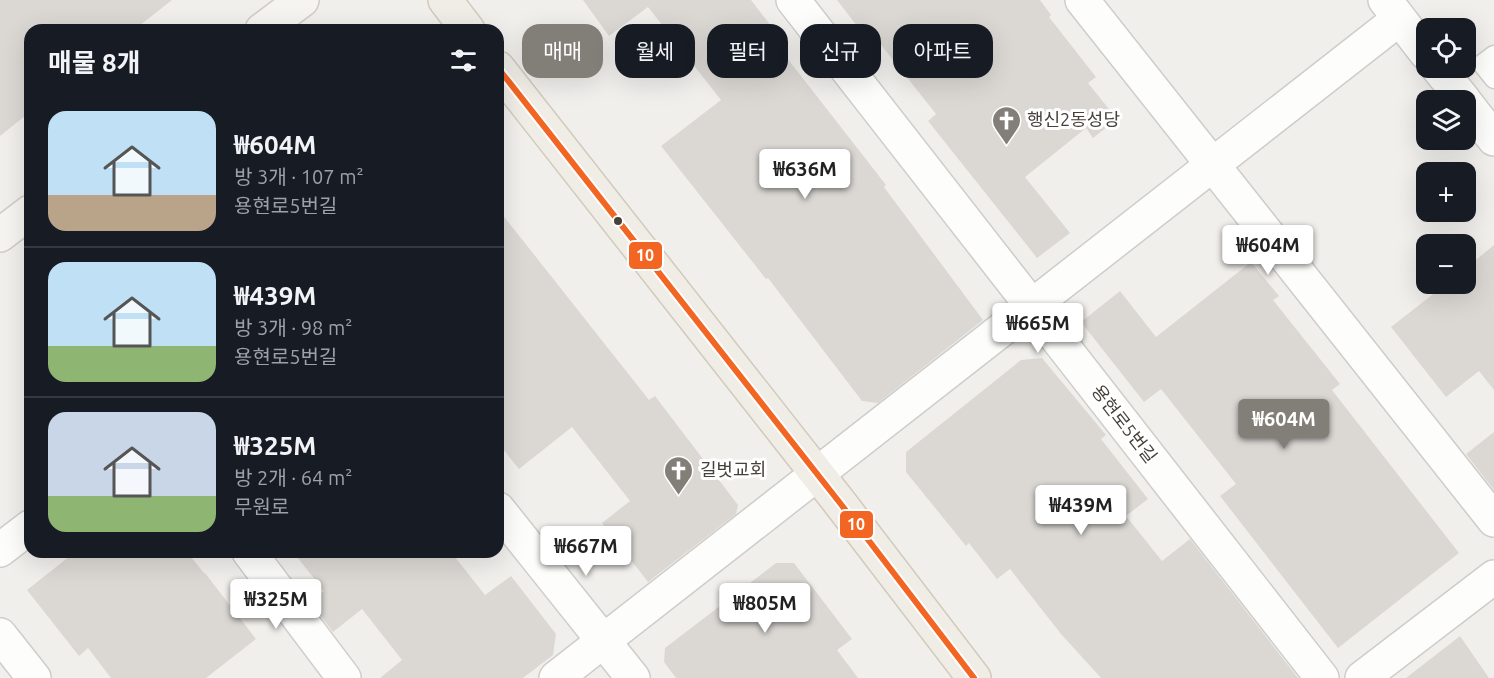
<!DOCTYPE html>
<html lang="ko">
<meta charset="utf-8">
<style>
:root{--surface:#171b24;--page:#242831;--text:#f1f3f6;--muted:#9ea1a6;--line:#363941;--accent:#827e78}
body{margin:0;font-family:Ubuntu,"Noto Sans KR",sans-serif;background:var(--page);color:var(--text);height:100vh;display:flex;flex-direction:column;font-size:22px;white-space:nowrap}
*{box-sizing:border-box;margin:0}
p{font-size:20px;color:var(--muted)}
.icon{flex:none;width:33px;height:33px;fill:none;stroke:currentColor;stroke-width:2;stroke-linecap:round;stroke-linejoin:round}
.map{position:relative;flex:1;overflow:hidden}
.sheet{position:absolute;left:24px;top:24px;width:480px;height:534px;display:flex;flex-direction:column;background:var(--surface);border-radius:18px;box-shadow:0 6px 24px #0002}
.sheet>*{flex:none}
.guide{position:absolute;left:522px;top:24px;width:570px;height:54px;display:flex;gap:12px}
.controls{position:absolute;left:1416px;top:18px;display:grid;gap:12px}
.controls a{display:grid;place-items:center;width:60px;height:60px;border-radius:12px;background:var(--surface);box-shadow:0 6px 24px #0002;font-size:30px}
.price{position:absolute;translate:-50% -51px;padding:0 14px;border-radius:6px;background:#fff;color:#222;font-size:20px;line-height:39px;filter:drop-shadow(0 2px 3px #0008)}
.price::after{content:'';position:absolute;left:50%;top:36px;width:18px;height:14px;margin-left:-9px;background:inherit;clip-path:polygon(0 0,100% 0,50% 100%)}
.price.active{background:var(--accent);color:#fff}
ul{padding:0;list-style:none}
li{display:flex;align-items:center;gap:18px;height:150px;padding:0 24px}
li+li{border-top:2px solid var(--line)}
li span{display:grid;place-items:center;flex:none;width:168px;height:120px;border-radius:18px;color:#555}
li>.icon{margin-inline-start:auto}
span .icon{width:72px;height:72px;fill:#fffc;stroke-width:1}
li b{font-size:26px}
h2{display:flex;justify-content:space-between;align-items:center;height:72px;padding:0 24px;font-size:26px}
.pill{padding:0 21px;border-radius:18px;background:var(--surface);box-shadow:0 6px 24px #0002;font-size:21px;line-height:54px}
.pill.active{background:var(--accent);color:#fff}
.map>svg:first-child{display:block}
</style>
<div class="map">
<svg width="1494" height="678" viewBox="0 0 1494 678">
<rect width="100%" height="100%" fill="#f1efec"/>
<path fill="#dbd8d4" d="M0,0h172l-38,30h-104v82l-30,24z
M583,0h168l20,26 -5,5 120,154 -2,2 99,133 -105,83 -16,-2 -94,-123 -2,1 -105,-133 60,-46 -73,-93 -39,29z
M837,0h203l11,15 -2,2 47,60 -8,6 29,36 -24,19 -7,-10 -61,49 45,56 -33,25 -109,-137 8,-7 -62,-78 -6,4z
M498,209l151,191 6,-4 83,109 -2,9 -88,68 -46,-59 28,-22 -58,-74 -53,42 -21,-26z
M1494,245v145l-15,-19 -33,26 -55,-70 55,-43h20v-16z
M1251,262l28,34 -6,4 67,84 -8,6 127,163 -121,95 -118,-152 16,-12 -75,-95 -17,13 -63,-80 39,-31 36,46z
M1042,358l64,77 -5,4 47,60 -22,17 36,45 28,-22 108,139h-197l-40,-44 -51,-65 -13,10 -28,-36 -3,3 -60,-74v-20l115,-92z
M1494,432v58l-28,-36z
M75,552h112l17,21h1l51,66 -50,39h-95l-23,-30 -9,8 -52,-66z
M293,552h158l34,43 26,-19 45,58 -3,21 -30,23h-143l22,-18 -40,-51 -29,23 -23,-30 14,-11z
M776,563h18l58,76 -15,11 21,28h-182l-12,-16 1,-14z
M1460,636l29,42h-83z"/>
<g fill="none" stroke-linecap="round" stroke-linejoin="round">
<defs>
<path id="service" d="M1494,55l-12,9 12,15"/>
<path id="minor" d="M793,0l529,678
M1082,0l412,520
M1385,0l41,53
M1438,68l26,32
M1466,103l28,36
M498,509l135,169
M0,550l30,-23
M249,552l95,126
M0,635l34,43
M556,678l843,-659
M1362,678l132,-101"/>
<path id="secondary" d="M262,30l40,-30
M0,235l30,-23"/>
<path id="primary" d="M445,0l23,30
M498,68l342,435 134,175"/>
</defs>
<use href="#service" stroke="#cfcdca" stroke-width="21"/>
<use href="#minor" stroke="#cfcdca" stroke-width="36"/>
<use href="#secondary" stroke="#cfccc4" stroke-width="36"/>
<use href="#primary" stroke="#d2cabc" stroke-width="36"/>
<use href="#service" stroke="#fdfdfc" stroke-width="18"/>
<use href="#minor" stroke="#fdfdfc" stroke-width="33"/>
<use href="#secondary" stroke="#f6f4f0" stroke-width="33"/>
<use href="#primary" stroke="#f0ece6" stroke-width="33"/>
<defs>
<path id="bus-1" d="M498,68l342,435 134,175"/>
</defs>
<use href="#bus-1" stroke="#fff" stroke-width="10"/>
<use href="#bus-1" stroke="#f26522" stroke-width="6"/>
</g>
<defs>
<symbol id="church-pin" viewBox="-11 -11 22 30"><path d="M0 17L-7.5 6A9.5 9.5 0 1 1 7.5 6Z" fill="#827e78" stroke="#fff"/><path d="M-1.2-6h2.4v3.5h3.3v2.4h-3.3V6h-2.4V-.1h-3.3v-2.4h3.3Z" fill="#fff"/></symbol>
</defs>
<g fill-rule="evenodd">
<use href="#church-pin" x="990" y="104" width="33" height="45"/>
<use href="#church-pin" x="662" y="454" width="33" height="45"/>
</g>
<circle fill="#474139" stroke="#fff" stroke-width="2" cx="618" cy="221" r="5"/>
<g text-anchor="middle" stroke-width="6" stroke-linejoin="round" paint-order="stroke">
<g font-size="18" fill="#474139" stroke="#fff" text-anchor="start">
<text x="1027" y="126">행신2동성당</text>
<text x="700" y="476">길벗교회</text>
</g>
<g font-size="18" fill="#474139" stroke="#fff">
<text transform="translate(1124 424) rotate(52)" y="6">용현로5번길</text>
</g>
</g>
<g stroke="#fff" stroke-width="2">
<rect x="628" y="241" width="35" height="29" rx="6" fill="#f26522"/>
<rect x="839" y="510" width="35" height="29" rx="6" fill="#f26522"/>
</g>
<g font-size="16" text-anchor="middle" font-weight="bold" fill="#fff">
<text x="645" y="261">10</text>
<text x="856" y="530">10</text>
</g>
</svg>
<div class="controls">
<a><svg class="icon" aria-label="locate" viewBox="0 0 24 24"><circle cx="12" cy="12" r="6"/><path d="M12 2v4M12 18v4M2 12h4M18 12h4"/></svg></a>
<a><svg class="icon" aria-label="layers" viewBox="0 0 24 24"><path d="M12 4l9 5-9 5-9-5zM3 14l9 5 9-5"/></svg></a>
<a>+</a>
<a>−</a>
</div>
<b class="price" style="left:805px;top:200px">₩636M</b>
<b class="price" style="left:1268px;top:276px">₩604M</b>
<b class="price" style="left:1038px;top:354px">₩665M</b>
<b class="price active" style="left:1284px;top:450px">₩604M</b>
<b class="price" style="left:1081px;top:536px">₩439M</b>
<b class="price" style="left:586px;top:577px">₩667M</b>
<b class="price" style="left:276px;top:630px">₩325M</b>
<b class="price" style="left:765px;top:634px">₩805M</b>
<div class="guide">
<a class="pill active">매매</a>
<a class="pill">월세</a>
<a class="pill">필터</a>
<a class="pill">신규</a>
<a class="pill">아파트</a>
</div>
<section class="sheet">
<h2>매물 8개<svg class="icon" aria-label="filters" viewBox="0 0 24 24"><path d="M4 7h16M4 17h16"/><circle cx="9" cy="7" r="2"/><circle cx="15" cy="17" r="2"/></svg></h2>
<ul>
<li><span style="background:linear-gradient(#bfe0f5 70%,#b9a48a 0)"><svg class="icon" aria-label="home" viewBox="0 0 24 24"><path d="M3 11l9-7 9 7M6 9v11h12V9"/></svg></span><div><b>₩604M</b><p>방 3개 · 107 m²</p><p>용현로5번길</p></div></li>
<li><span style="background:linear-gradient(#bfe0f5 70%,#8fb573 0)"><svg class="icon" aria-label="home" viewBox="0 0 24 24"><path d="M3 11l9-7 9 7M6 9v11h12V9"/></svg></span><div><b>₩439M</b><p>방 3개 · 98 m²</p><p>용현로5번길</p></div></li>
<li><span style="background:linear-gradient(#c9d6e8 70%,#8fb573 0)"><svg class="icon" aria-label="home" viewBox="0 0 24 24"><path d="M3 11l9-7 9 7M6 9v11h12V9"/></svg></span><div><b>₩325M</b><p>방 2개 · 64 m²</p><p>무원로</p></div></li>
</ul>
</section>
</div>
